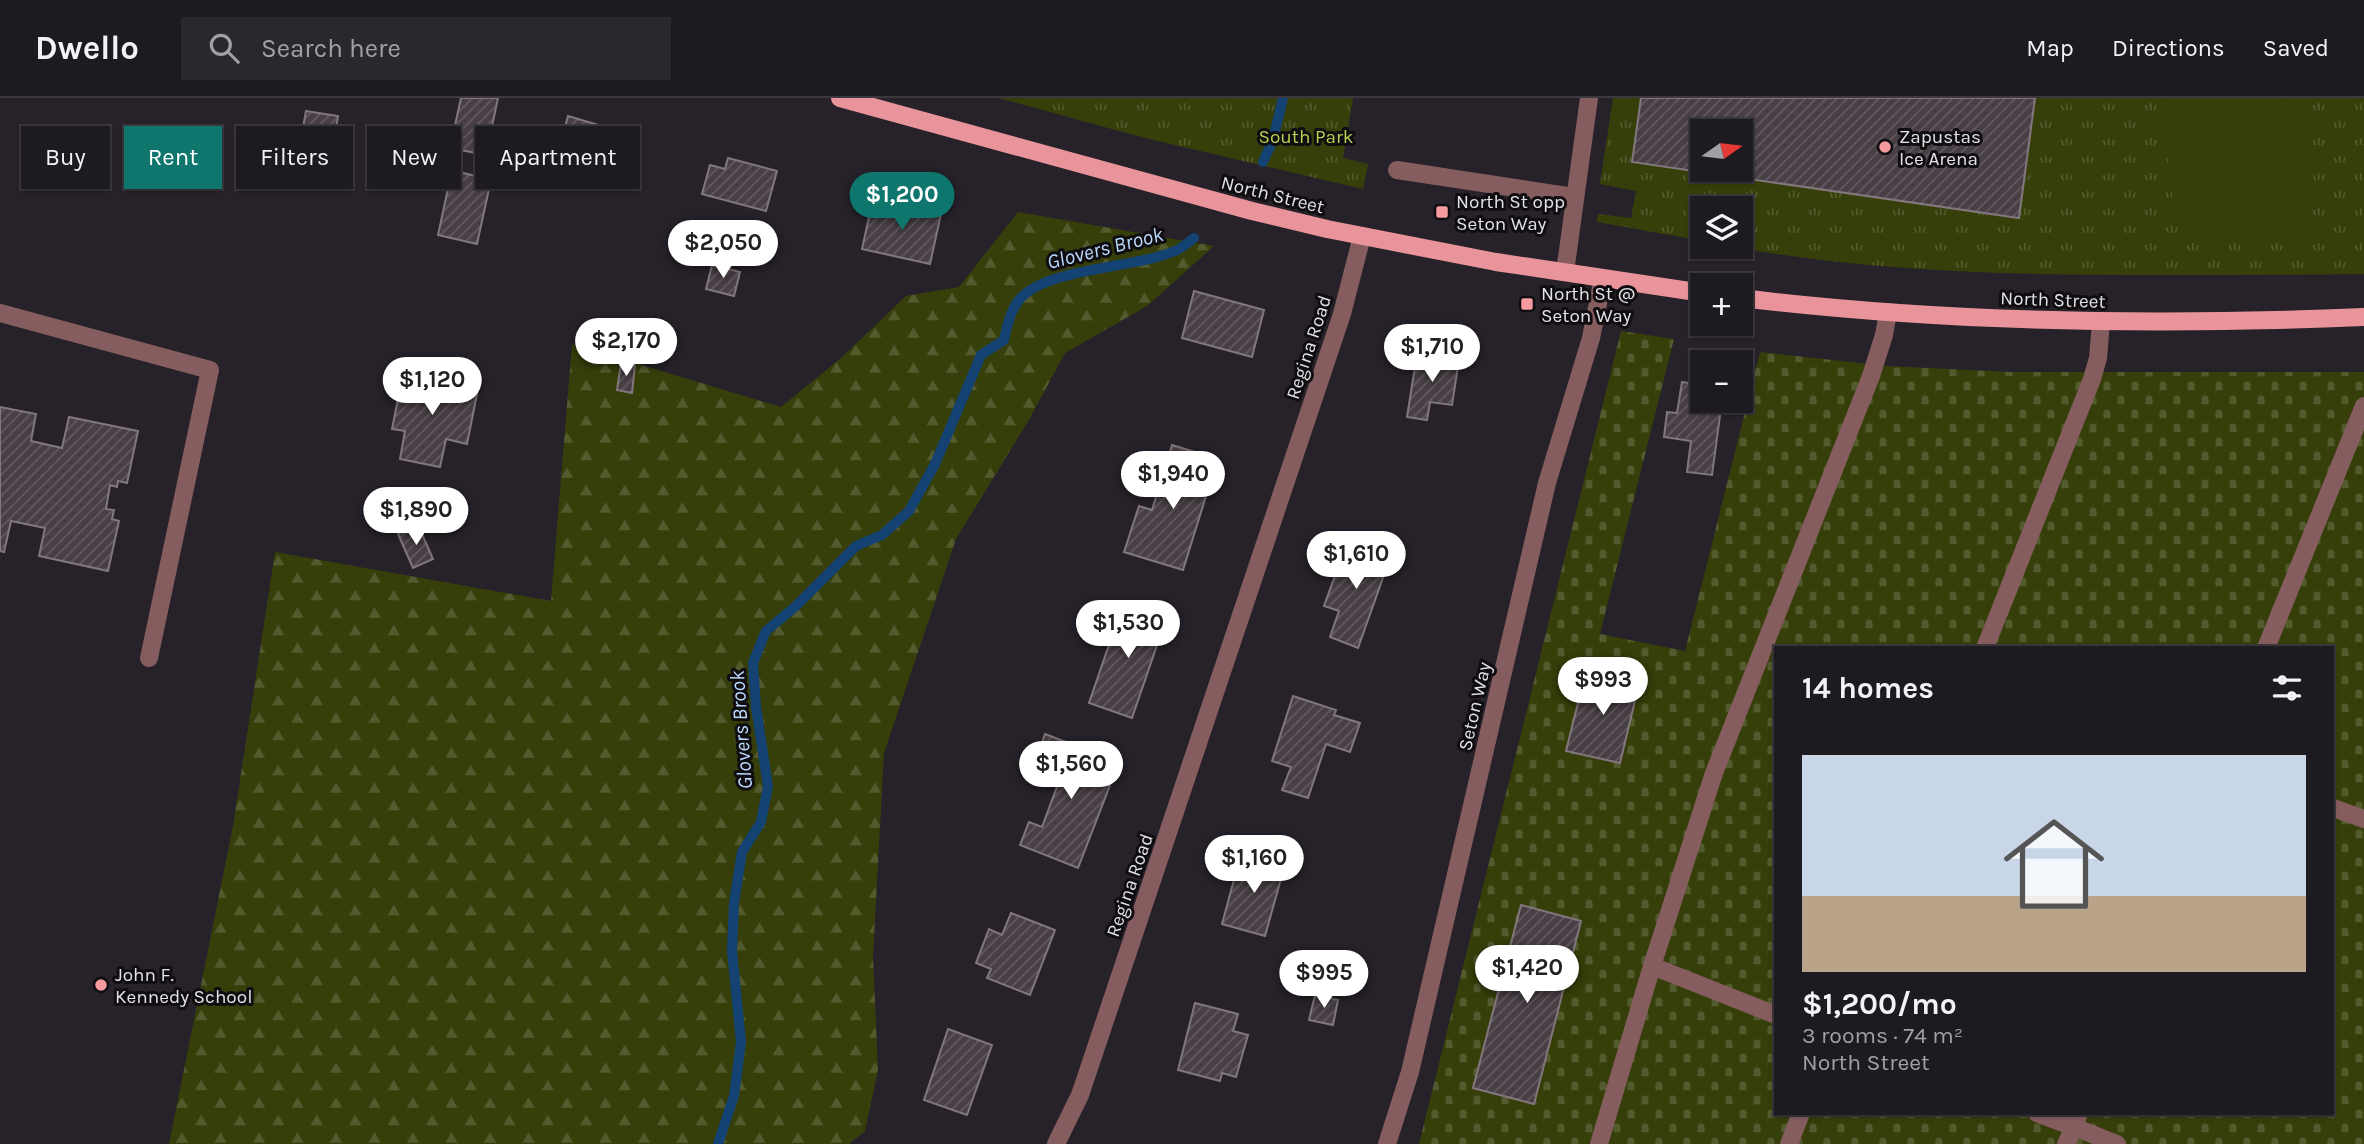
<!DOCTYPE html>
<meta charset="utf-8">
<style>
:root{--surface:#1d1a20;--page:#2a272d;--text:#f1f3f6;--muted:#a0a1a5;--line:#3b383e;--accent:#0f766e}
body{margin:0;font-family:Karla,sans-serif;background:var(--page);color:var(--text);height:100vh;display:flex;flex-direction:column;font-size:26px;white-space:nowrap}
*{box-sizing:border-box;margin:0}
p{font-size:23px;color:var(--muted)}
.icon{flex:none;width:38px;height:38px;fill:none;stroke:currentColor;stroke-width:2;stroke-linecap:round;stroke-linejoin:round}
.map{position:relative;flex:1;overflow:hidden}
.details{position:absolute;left:1774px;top:548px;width:560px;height:469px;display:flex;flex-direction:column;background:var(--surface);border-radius:0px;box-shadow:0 2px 5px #0004,0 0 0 2px var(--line)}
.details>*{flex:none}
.guide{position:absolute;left:21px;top:28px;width:665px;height:63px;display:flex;gap:14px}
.needle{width:46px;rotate:76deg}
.buttons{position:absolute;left:1690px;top:21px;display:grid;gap:14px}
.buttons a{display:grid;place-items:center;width:63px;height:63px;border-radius:0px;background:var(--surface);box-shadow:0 2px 5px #0004,0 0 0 2px var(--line);font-size:35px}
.price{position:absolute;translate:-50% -60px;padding:0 16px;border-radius:24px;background:#fff;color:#222;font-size:23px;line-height:46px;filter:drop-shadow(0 2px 4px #0008)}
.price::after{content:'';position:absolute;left:50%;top:42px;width:21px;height:16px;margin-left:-10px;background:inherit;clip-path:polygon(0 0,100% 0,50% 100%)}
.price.active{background:var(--accent);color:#fff}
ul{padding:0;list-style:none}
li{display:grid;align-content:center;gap:14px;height:371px;padding:0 28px}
li span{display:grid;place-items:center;height:217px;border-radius:0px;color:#555}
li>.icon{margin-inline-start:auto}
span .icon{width:126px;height:126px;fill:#fffc;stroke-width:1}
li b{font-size:30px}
h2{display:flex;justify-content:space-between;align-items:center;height:84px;padding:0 28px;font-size:30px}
.pill{padding:0 24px;border-radius:0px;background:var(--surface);box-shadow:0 2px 5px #0004,0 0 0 2px var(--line);font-size:24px;line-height:63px}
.pill.active{background:var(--accent);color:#fff}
header{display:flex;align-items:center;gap:42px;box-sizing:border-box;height:98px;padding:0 35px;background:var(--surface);border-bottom:2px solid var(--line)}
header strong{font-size:33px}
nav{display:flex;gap:38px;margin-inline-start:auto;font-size:24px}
.search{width:490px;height:63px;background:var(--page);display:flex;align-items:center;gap:18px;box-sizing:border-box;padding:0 24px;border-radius:0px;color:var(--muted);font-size:26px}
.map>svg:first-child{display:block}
</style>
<header>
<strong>Dwello</strong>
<div class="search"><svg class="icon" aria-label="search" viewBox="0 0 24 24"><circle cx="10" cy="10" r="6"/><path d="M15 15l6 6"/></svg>Search here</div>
<nav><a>Map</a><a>Directions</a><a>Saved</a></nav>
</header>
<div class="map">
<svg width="2364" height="1046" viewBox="0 0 2364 1046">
<defs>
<pattern id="grass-tufts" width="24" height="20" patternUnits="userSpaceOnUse" patternTransform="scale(1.75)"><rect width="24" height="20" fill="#363f0a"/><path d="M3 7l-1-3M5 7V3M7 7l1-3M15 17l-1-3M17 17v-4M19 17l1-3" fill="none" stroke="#535a2e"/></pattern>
<pattern id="forest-firs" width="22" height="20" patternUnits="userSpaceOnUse" patternTransform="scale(1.75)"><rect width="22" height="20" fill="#363f0a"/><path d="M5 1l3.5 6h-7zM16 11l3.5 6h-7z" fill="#535a2e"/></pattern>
<pattern id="cemetery-stones" width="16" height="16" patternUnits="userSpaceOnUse" patternTransform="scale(1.75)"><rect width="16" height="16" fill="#363f0a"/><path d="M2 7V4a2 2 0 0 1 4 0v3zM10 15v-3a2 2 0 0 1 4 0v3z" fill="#535a2e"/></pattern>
<pattern id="building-hatch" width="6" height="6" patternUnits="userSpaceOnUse" patternTransform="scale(1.75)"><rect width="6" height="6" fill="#483f45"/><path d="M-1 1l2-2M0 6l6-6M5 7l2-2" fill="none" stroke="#625a60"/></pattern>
</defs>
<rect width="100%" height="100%" fill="#27222a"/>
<path fill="url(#grass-tufts)" d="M999,0h354l-10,60 25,6 -5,25 -222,-52z
M1613,0h28l-8,64 385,56 17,-120h329v176c-69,1 -138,1 -207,1 -141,0 -283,-3 -423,-28h7v-39h-38v33l-106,-19 1,-8 33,4 5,-27 -36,-7z"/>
<path fill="url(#forest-firs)" d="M1018,114l196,34 -67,60 -82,47 -35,65 -74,121 -72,214 -11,203 5,114 -13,61 -16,13h-680l64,-318 42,-274 276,49 21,-257 209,63 60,-49 65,-62 53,-9z"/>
<path fill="url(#cemetery-stones)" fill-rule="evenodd" d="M1621,233l53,8 -74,295 85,17 75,-299 127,14 124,6h353v772h-945zM1776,550h557v465h-557z"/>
<path fill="#363f0a" d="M2160,0h121c42,21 32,95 30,134l-101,11c-18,-10 -30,-21 -37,-40z"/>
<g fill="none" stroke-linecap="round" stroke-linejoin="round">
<path stroke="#134273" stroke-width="10" d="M1263,64l10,-22 10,-42
M718,1046l16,-48 7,-54 -9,-91 2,-48 8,-51 19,-30 7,-36 -12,-79 -3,-44 13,-32 30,-25 60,-60 26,-11 27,-24 26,-47 46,-109 23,-15c3,-13 6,-29 15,-40 27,-33 117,-31 158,-50 6,-3 12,-8 17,-12"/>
</g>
<path fill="url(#building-hatch)" stroke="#81777d" stroke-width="2" fill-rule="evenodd" d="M461,0h37l-12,57 -36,-7z
M1641,0h394l-16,120 -387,-56zM1703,33h38v39h-38z
M306,13l32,5 -5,34 -33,-5z
M568,18l37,11 -17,61 -37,-10z
M728,60l49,13 -11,40 -64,-17 8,-29 15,4z
M452,72l39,10 -14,64 -39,-9z
M873,101l68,15 -11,50 -68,-15z
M712,167l28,7 -6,24 -28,-7z
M1194,193l70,19 -12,47 -70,-19z
M1417,256l42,6 -7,45 -22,-3 -3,18 -20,-3z
M621,265l14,2 -3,28 -15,-3z
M403,276l75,15 -11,55 -21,-5 -6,28 -40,-8 5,-28 -13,-2z
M1682,284l21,3v16h19l-10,74 -25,-3 4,-31 -27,-4 3,-25 10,1z
M0,309l36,7 -5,27 31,7 7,-31 69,14 -11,52 -9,-2 -1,6 -7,-2 -4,24 8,1 -2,9 7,2 -11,50 -69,-15 6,-28 -34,-7 -7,31 -4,-1z
M1172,347l36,11 -2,5 10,3 -33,106 -59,-18 15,-46 13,4z
M418,427l15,34 -20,9 -15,-34z
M1348,442l43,15 -33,93 -28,-11 9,-26 -15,-5z
M1124,503l43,15 -35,102 -43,-15z
M1586,573l53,13 -19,79 -54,-12z
M1293,598l43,14 -2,5 26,8 -10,29 -24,-8 -18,54 -26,-8 9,-23 -19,-6z
M1045,636l74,28 -41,106 -58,-23 9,-23 13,5 20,-54 -27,-10z
M1264,757l22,6 -21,75 -43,-12 16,-59 12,3 2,-8 11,3z
M1521,807l60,16 -47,183 -61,-16z
M1011,815l44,17 -25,65 -43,-17 4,-9 -15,-6 13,-34 13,6z
M1315,897l23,5 -5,25 -24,-5z
M1195,905l43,11 -5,17 15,4 -12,42 -14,-4 -2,8 -42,-11z
M948,931l44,16 -25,70 -43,-15z"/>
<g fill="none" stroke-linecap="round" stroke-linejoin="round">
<path stroke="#865d5f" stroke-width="18" d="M1397,72l177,27
M1565,174l24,-174
M0,215l210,57 -61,288
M1985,550l107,-269 6,-21 3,-36
M2266,550l98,-242
M2333,710l31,11
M1652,868l124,49
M2037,1015l37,14 -8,17
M2079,1015l-5,14 43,17
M1056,1046l24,-49 262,-781 20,-78
M1387,1046l23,-72 137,-589 44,-145 12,-60
M1599,1046l53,-178 62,-193 157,-397 13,-41 4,-23
M1789,1046l12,-31"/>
<path stroke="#e9949a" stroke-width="18" d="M840,0l412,113 75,18 169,33 207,31
M1741,200c207,25 415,28 623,19"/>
</g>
<g fill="#f59b9f" stroke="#0f0d10" stroke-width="2.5">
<circle cx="1885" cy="49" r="7"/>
<rect x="1435" y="107" width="14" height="14" rx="3.5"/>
<rect x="1520" y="199" width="14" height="14" rx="3.5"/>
<circle cx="101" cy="887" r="7"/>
</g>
<g text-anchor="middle" stroke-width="6" stroke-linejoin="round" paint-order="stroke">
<g font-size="19" fill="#b9d053" stroke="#0f0d10">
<text x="1306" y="45">South Park</text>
</g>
<g font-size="19" fill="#e4e1e6" stroke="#0f0d10" text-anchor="start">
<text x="1899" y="45">Zapustas<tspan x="1899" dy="22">Ice Arena</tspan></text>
<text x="1456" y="110">North St opp<tspan x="1456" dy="22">Seton Way</tspan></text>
<text x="1541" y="202">North St @<tspan x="1541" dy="22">Seton Way</tspan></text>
<text x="115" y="883">John F.<tspan x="115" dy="22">Kennedy School</tspan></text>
</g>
<g font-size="19" fill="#e4e1e6" stroke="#0f0d10">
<text transform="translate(1273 96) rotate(14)" y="7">North Street</text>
<text transform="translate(2053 201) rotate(2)" y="7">North Street</text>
<text transform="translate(1308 249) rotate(-72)" y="7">Regina Road</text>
<text transform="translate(1474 608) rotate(-77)" y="7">Seton Way</text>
<text transform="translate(1129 787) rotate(-71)" y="7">Regina Road</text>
</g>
<g font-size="21" font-style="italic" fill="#badafe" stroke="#0f0d10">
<text transform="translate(1105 150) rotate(-14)" y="7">Glovers Brook</text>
<text transform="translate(741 632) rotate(-94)" y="7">Glovers Brook</text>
</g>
</g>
</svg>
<div class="buttons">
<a><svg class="needle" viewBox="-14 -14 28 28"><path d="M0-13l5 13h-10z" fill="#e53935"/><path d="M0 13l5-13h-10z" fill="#a0a1a5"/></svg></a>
<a><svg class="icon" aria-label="layers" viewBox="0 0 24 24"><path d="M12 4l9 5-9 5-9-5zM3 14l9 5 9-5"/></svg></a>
<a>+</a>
<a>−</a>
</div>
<b class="price active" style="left:902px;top:134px">$1,200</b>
<b class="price" style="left:723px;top:182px">$2,050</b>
<b class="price" style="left:626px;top:280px">$2,170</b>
<b class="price" style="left:1432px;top:286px">$1,710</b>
<b class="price" style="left:432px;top:319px">$1,120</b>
<b class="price" style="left:1173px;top:413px">$1,940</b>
<b class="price" style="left:416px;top:449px">$1,890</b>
<b class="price" style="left:1356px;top:493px">$1,610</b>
<b class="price" style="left:1128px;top:562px">$1,530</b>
<b class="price" style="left:1603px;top:619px">$993</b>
<b class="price" style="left:1071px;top:703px">$1,560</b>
<b class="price" style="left:1254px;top:797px">$1,160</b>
<b class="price" style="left:1527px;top:907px">$1,420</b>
<b class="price" style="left:1324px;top:912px">$995</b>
<div class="guide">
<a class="pill">Buy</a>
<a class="pill active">Rent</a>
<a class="pill">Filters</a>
<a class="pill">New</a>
<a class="pill">Apartment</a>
</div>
<section class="details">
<h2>14 homes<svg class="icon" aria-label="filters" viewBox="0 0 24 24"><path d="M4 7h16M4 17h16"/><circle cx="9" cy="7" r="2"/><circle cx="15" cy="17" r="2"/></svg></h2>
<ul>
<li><span style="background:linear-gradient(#c9d6e8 65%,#b9a48a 0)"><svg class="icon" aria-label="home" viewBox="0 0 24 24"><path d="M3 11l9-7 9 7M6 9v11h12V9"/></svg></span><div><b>$1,200/mo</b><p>3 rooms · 74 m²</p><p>North Street</p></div></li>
</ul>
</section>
</div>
